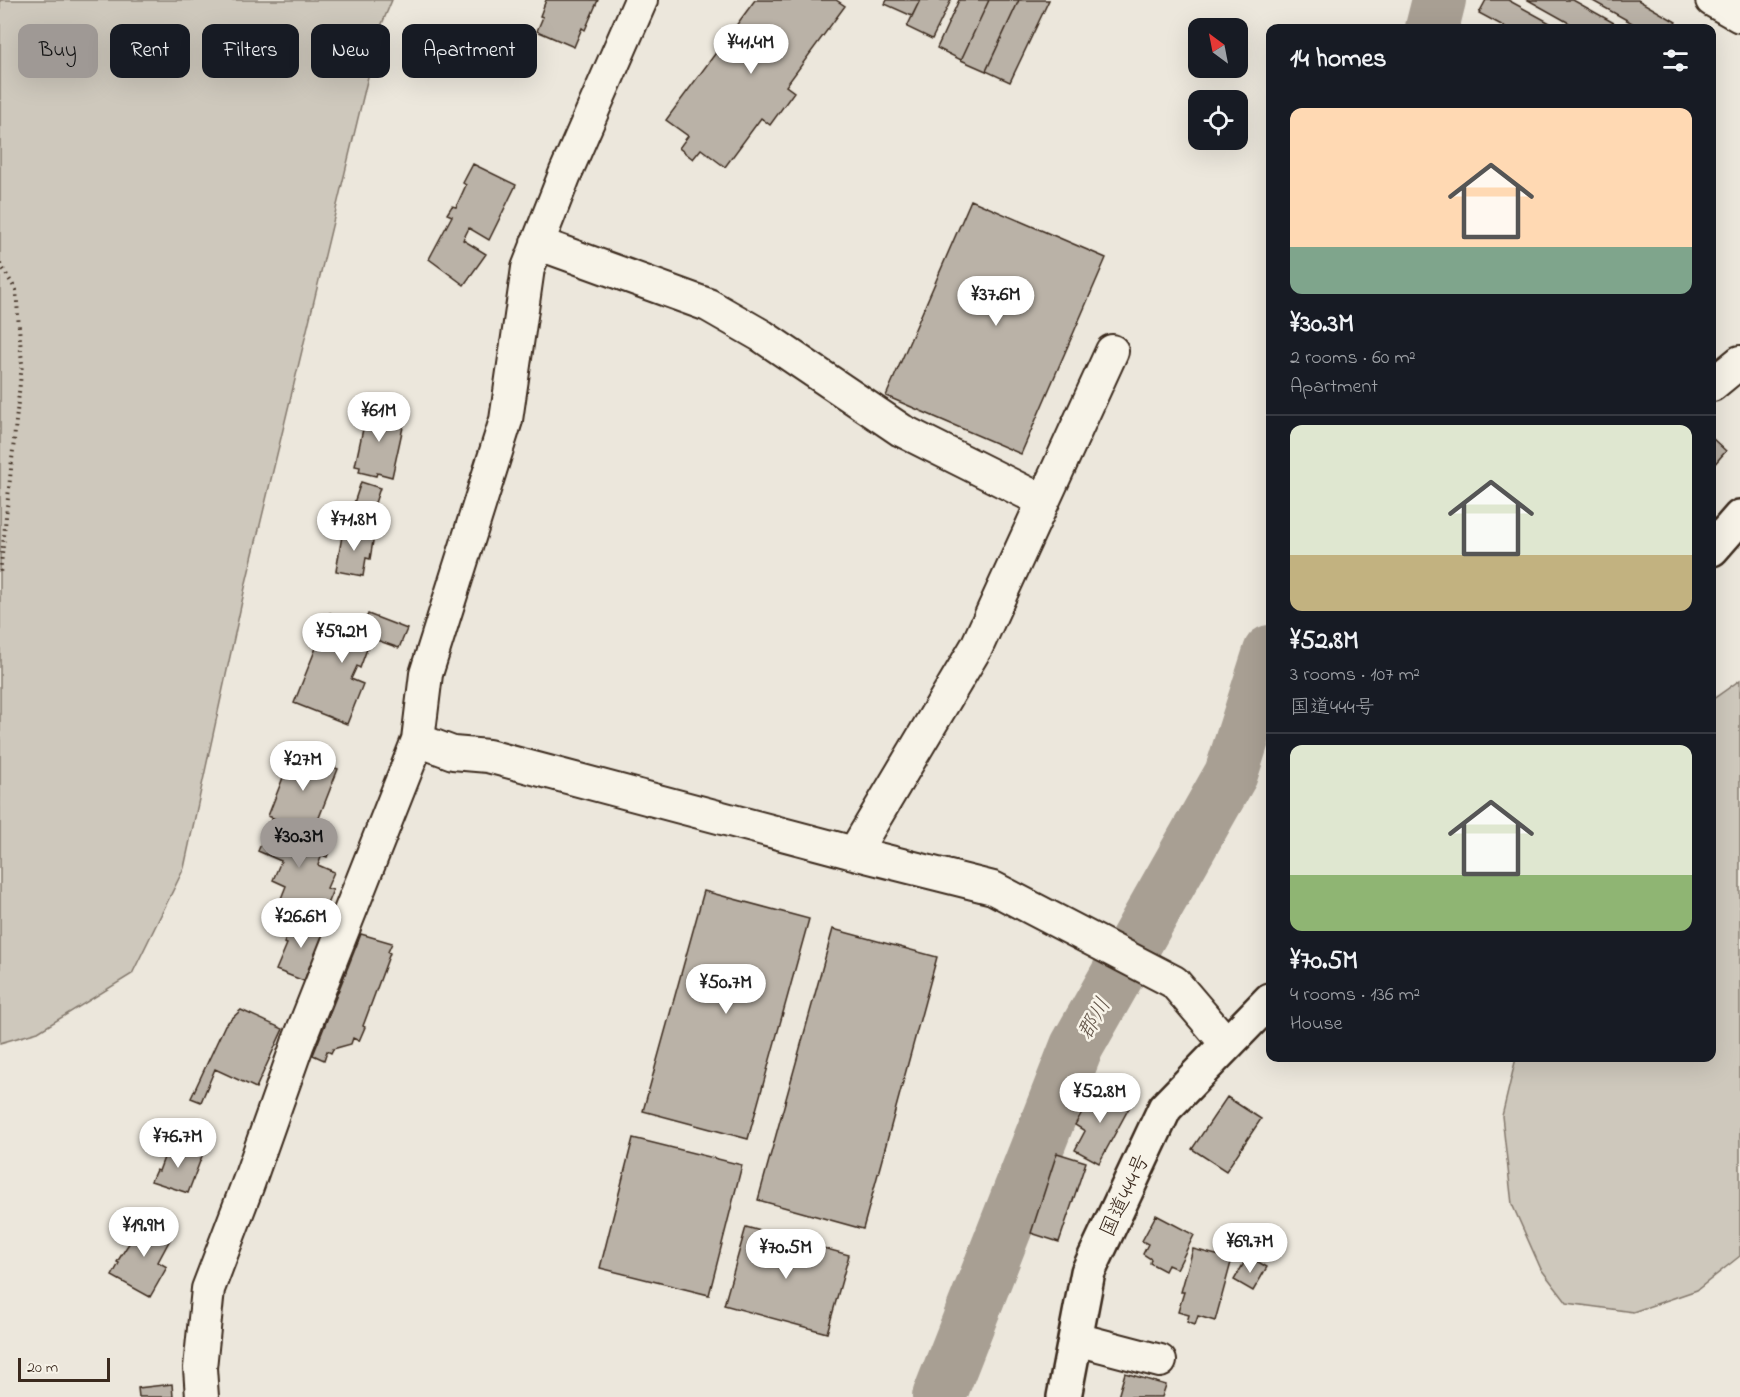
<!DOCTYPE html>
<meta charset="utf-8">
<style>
:root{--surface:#171b24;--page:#20242c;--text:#f1f3f6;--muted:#9ea1a6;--line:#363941;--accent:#9f9995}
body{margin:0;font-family:"Indie Flower","Klee One",sans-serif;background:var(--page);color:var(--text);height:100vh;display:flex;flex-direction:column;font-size:22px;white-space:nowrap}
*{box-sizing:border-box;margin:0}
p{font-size:20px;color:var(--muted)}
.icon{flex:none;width:33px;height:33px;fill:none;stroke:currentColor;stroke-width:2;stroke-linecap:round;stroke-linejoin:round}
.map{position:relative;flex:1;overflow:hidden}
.drawer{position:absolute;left:1266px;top:24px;width:450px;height:1038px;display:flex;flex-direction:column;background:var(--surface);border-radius:12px;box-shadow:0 6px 24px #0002}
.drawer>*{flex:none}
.hud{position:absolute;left:18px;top:24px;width:570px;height:54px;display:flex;gap:12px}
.needle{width:39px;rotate:328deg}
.tools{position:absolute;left:1188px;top:18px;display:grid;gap:12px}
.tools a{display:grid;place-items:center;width:60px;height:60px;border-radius:12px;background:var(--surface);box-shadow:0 6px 24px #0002;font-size:30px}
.scale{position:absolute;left:18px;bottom:15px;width:92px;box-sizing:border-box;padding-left:6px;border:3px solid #3b2a1e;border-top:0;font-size:16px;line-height:21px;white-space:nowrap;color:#3b2a1e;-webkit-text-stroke:4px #f7f3e8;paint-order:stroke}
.price{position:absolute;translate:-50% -51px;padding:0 14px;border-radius:21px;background:#fff;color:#222;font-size:20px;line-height:39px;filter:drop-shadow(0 2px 3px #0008)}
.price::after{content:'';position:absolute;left:50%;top:36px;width:18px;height:14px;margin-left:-9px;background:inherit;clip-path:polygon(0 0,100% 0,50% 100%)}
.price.active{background:var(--accent);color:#111}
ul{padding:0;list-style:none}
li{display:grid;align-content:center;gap:12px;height:318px;padding:0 24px}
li+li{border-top:2px solid var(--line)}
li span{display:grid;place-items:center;height:186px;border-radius:12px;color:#555}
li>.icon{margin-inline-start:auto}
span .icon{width:108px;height:108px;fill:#fffc;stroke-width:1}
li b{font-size:26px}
h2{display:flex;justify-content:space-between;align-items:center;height:72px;padding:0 24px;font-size:26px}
.tag{padding:0 21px;border-radius:12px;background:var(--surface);box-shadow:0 6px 24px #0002;font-size:21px;line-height:54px}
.tag.active{background:var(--accent);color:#111}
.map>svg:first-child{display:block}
</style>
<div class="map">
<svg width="1740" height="1397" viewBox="0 0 1740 1397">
<rect width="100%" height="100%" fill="#ece7dc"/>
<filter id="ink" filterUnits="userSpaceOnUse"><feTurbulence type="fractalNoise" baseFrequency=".0167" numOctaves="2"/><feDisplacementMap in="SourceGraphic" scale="12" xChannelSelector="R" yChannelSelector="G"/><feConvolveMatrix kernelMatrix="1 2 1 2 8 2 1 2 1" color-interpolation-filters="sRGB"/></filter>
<g filter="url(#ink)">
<path fill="#cec8bc" stroke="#84796d" stroke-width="1.5" d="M0,0h392l-13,31 -133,552 -62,285 -52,106 -94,58 -38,11z
M1740,680v576l-43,34 -64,22 -66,-9 -26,-34 -29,-65 -10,-88 14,-58h196v-358z"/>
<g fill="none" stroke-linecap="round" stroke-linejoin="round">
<path stroke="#a89f93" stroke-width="54" d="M1432,28l7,-28
M939,1397l138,-351 154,-272 39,-122"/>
</g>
<path fill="#bab2a7" stroke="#3b2a1e" stroke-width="1.5" d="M546,0h52l-13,30 -3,-2 -8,19 -37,-16 6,-14 -3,-1z
M755,0h81l9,6 -59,80 8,6 -24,33 -9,-7 -36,49 -24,-18 -8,10 -14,-11 9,-12 -22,-16z
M887,0h33l-8,16 -27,-12z
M920,0h31l-19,39 -25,-12z
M959,0h30l-28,60 -24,-12z
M989,0h30l-33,71 -25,-11z
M1019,0h30l-39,82 -24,-11z
M1486,0h22l51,28h-52l-28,-15z
M1528,0h45l50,28h-45z
M1591,0h47l38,22 -4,6h-31z
M473,164l43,21 -27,55 -20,-12 -6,12 23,14 -22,31 -35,-26 23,-43 -5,-2 5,-8 4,1 10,-22 -3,-2z
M971,200l135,58 -85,196 -135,-58z
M368,406l15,3 -2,4 24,5 -13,59 -15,-4 -1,3 -17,-4 1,-5 -5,-1z
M1712,438l14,13 -14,16z
M361,482l19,6 -8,24 -19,-6z
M343,530l31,5 -4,24 -4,-1 -3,18 -27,-5z
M330,613l33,13 5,-12 39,15 -8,19 -28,-10 -11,30 -3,-2 -6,13 12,5 -16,40 -53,-21z
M293,752l45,17 -25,64 -45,-17z
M272,819l56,23 -1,2 4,2 -4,11 -5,-2 -4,10 16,7 -7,16 6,2 -14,33 -41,-17 8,-20 -13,-6 8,-19 -23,-10z
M704,891l105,28 -61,220 -105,-28z
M294,919l27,11 3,-8 6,2 -16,39 -3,-1 -7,19 -28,-11 11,-26 -3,-1z
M833,929l104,28 -74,272 -105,-29z
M361,934l31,9 -4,9 2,1 -27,73 2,1 -6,14 -6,-3 -2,6 -18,5 -2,4 -4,-2 -3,9 -11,-5z
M241,1010l42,19 -27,59 -41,-19 -14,33 -10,-4 34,-73z
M1095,1088l35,18 -31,57 -24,-13 10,-19 -10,-6z
M1227,1097l34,22 -35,52 -34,-22z
M633,1138l109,27 -33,130 -109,-27z
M169,1144l33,12 -14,37 -37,-12 5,-11 3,1z
M1057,1153l29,9 -27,80 -28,-9z
M1156,1215l38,20 -17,34 -9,-4 -3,6 -15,-8 1,-4 -8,-5 5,-10 -6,-3z
M146,1217l28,15 -16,30 9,5 -17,30 -38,-21 7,-13 -2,-1z
M746,1227l103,28 -22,78 -103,-28z
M1193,1249l39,10 -17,62 -17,-5 -3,9 -8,-3 2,-7 -11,-3 6,-20h-3z
M1248,1256l19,11 -14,24 -19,-11z
M1125,1373l41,12 -4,12h-44z
M172,1384l1,13h-34l-1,-9z"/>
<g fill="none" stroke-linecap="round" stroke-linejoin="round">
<defs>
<path id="minor" d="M1712,0l28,16
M537,243l171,62 54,31 139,94 142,71
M1712,385l28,-23
M418,740l35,13 35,3 366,97 139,35 181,94 52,61
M854,853l123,-207 135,-295
M1076,1339l84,22
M202,1397l-2,-29 8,-79 40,-105 50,-141 120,-303 8,-66 80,-254 22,-152 37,-94 76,-174"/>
<path id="highway" d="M1712,549l28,-32
M1064,1397l24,-125 77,-164 105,-108"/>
</defs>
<use href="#minor" stroke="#3b2a1e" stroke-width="36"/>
<use href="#highway" stroke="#3b2a1e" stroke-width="38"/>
<path stroke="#3b2a1e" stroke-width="4" stroke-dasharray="1.5 4.5" stroke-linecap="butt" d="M0,264l16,26 6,74 -22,210"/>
<use href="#minor" stroke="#f7f3e8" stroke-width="32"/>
<use href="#highway" stroke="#f7f3e8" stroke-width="33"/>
</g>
</g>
<g text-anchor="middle" stroke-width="5" stroke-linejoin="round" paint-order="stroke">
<g font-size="21" fill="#3b2a1e" stroke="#f7f3e8">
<text transform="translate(1124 1195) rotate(-65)" y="7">国道444号</text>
</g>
<g font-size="22" font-style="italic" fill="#615347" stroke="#f7f3e8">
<text transform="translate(1093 1018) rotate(-61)" y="8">郡川</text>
</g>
</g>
</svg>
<div class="tools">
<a><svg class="needle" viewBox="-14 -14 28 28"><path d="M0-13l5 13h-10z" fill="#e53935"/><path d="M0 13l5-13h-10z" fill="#9ea1a6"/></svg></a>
<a><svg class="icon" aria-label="locate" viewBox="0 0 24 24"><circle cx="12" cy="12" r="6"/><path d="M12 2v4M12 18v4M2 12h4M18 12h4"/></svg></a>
</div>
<div class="scale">20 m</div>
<b class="price" style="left:751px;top:75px">¥41.4M</b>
<b class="price" style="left:996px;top:327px">¥37.6M</b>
<b class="price" style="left:379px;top:443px">¥61M</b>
<b class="price" style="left:354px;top:552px">¥71.8M</b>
<b class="price" style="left:342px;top:664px">¥59.2M</b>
<b class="price" style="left:303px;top:792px">¥27M</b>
<b class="price active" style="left:299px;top:869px">¥30.3M</b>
<b class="price" style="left:301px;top:949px">¥26.6M</b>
<b class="price" style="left:726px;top:1015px">¥50.7M</b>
<b class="price" style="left:1100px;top:1124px">¥52.8M</b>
<b class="price" style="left:178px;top:1169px">¥76.7M</b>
<b class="price" style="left:144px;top:1258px">¥19.9M</b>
<b class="price" style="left:1250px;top:1274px">¥69.7M</b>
<b class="price" style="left:786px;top:1280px">¥70.5M</b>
<div class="hud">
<a class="tag active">Buy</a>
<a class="tag">Rent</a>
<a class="tag">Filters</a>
<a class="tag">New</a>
<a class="tag">Apartment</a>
</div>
<section class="drawer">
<h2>14 homes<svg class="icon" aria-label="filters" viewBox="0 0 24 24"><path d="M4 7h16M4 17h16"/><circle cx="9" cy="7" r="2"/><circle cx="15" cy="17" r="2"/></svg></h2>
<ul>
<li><span style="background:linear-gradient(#ffd9b3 75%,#7fa58c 0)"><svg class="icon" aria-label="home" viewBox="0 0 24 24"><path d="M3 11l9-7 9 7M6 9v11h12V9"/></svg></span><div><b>¥30.3M</b><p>2 rooms · 60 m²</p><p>Apartment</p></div></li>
<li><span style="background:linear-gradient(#dfe7d0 70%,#c2b280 0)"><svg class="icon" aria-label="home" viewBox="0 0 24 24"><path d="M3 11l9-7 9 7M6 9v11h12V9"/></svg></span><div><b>¥52.8M</b><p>3 rooms · 107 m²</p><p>国道444号</p></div></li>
<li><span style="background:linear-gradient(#dfe7d0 70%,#8fb573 0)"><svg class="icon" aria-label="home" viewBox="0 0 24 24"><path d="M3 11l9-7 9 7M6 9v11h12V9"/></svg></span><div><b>¥70.5M</b><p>4 rooms · 136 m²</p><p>House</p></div></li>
</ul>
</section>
</div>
